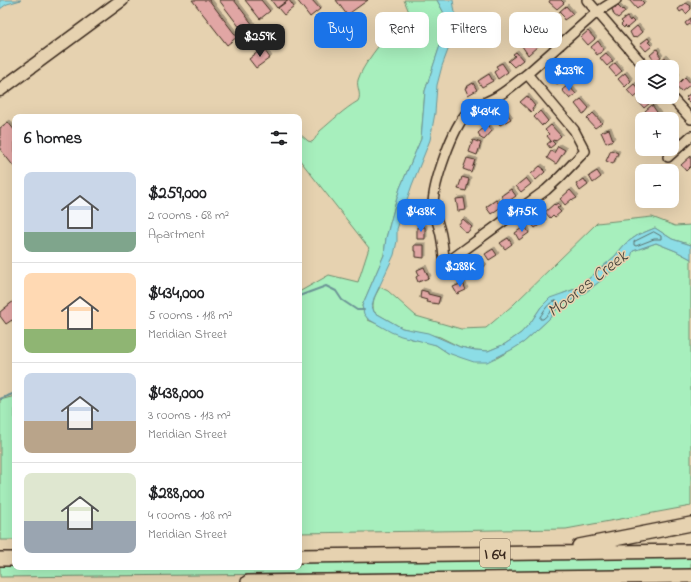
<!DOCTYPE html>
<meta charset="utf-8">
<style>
:root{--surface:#fff;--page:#f2f2f2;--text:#202124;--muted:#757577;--line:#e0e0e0;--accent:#1a73e8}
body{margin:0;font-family:"Indie Flower",sans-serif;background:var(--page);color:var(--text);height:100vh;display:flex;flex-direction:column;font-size:15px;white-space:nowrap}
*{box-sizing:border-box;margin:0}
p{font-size:13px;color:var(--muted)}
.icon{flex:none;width:22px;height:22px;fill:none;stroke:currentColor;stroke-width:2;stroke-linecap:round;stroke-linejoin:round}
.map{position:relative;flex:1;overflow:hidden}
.side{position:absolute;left:12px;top:114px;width:290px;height:456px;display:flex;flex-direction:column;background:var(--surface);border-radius:8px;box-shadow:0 4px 16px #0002}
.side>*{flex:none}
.guide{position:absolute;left:314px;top:12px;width:317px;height:36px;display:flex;gap:8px}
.tools{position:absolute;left:635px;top:60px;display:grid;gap:8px}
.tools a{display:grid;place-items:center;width:44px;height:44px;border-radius:8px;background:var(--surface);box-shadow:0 4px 16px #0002;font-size:20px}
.price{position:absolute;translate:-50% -34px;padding:0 9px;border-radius:8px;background:var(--accent);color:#fff;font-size:13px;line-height:26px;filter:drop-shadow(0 1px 2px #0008)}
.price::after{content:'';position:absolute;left:50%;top:24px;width:12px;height:9px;margin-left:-6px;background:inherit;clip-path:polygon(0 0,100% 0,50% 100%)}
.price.selected{background:#222;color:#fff}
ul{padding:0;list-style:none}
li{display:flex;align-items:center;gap:12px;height:100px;padding:0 12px}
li+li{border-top:1px solid var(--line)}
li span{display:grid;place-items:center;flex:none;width:112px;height:80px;border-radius:8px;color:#555}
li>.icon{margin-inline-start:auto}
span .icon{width:48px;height:48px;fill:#fffc;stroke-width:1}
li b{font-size:17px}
h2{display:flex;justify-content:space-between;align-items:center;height:48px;padding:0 12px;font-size:17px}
.chip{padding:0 14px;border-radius:8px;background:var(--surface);box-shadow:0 4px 16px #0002;font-size:14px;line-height:36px}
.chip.selected{background:var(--accent);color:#fff}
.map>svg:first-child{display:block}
</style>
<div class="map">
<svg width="691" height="582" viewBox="0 0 691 582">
<defs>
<filter id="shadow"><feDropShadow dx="2" dy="-2" stdDeviation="0" flood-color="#0004"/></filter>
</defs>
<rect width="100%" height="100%" fill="#e6d2b0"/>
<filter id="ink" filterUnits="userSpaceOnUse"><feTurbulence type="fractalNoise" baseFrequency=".025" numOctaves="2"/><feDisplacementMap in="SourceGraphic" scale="8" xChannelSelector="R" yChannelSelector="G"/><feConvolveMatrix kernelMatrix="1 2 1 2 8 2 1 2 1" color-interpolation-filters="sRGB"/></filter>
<g filter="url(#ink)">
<path fill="#a7efbd" stroke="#718c6e" d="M404,0h33l8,15 -2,22 -18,54 -4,48 -21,49 -5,17 -9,33 -2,17 -22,51 6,14 44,19 13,2 11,4 12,8 49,5 27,-16 25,-23 11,-14 27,-14 12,-9 19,-17 7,-2 8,-12 23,-8 20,8 15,8v247l-125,23 -267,4v-241l30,-17 29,7 11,-34 -70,-89v-26l9,8 4,1c4,-3 5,-8 8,-11 12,-10 24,-22 38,-30 4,-7 -2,-14 0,-21 4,-14 24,-39 34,-50 5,-5 11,-9 16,-15l1,-3z
M652,217l23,9 16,-1v20l-19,-6 -17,-11 -17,7 -13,9 -10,12 -37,32 -14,5 -23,14 -10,15 -10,11 -16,11 -17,7 -13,-1 -15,-3 -20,-10 -38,-9 -28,-16c-3,-10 1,-16 6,-25l8,4 28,25 45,13 25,-1 27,-23 84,-82z
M15,396v144h-15v-140z
M691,554v16l-691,7v-15h15v5h284v-9z"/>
<path fill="#8cdde6" stroke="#6c9596" d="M0,0h21l-14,4 -7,5z
M437,0h16l4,26 -15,40 -5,19 -2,28 -5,27 -18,45 -15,44v12l-3,14 -20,43 -2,8 2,6 28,16 26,5 32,14 15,3 13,1 17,-7 16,-11 10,-11 10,-15 9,-9 28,-10 37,-32 10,-12 13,-9 17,-7 17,11 19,6v14l-15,-8 -20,-8 -23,8 -3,9 -12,5 -19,17 -20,15 -19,8 -11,14 -25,23 -11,7 -26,13h-13l-12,-4 -14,-5 -12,-8 -35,-9 -10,-4 -23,-13 -4,-5 -2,-8 22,-51 2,-17 9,-33 5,-17 21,-49 4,-48 18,-55 2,-21z"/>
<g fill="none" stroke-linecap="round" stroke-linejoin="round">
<path stroke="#5b726e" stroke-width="1" d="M654,232l7,4v3h-7l-18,7 -2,-1v-3z
M556,301l1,2c-4,6 -9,12 -14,16h-3v-2c4,-6 9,-16 16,-16z"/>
<path stroke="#6c9596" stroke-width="2" d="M299,296l27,-10 10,5 6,9 15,10h7
M0,399l15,-6"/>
</g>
<path fill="#e1a6a4" stroke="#3b2a1e" filter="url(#shadow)" d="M192,0h17l28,37 -10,8z
M219,0h15l19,25 -9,8z
M245,0h16l9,11 -10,8z
M271,0h17l-11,8z
M289,0l5,7 -10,8 -6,-7z
M297,0h15l8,9 -10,8z
M336,0h32l-21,15z
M550,0h11l3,3 -7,6 -8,-7z
M629,0h12l3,3 -7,6z
M686,3l5,3 -1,1 1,2 -5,5 -3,-4 -3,2 -2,-3z
M566,6l7,8 -9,6 -1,-2 1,-1 -5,-5z
M615,6l1,2 2,-2 4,4 1,-1 2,3 -7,6 -4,-3 -2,-6z
M627,17l3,4 1,-2 3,3 -7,6 -2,-2 -1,2 -3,-3 2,-2 -2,-2z
M691,18v8l-1,-2 -3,2 -2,-3z
M637,26l5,6 -7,6 -1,-1 -1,1 -3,-6z
M546,29l6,6 -10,8 -5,-6z
M588,31l7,8 -7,6 -7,-8z
M648,38l2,3 -2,1 4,4 -6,5 -6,-7z
M525,39l5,4 3,-2 5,5 -10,9 -8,-12z
M598,41l6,9 -7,5 -6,-8z
M263,48l7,10 -14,10 -7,-9z
M657,49l2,3 -1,1 3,4 -6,5 -5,-7z
M516,52l7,8 -9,7 -6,-6 7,-5 -2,-2z
M606,53l7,8 -6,5 -7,-8z
M665,57l7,8 -2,2h-9l-3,-4z
M502,63l6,9 -10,7 -4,-7 4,-3 -2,-3z
M615,63l7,8 -6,5 -7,-8z
M674,69l2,3 -1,1 3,3 -6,5v-11z
M555,70l8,9 -6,5 -8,-9z
M625,73l6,8 -6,6 -7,-8z
M489,74l4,7 -11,6 -4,-6z
M685,77l6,7 -10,8 -5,-6z
M473,83l4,7 -9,5 -3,-7z
M634,84l7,8 -7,6 -7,-8z
M568,85l8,9 -6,5 -8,-9z
M691,93v10l-5,-3 2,-1 -2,-2z
M642,95v2h3l5,6 -6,5 -7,-8z
M527,96l8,10 -3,2 1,2 -2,2 -11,-10z
M581,99l8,9 -4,5 -2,1 -8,-10z
M652,105l7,10 -1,-1 -6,5h-4l-2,-2 3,-2 -4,-4z
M540,111l8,10 -4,4 -1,-1 -1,2 -8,-9z
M506,112l5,7 -11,6 -4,-6z
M593,113l9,10 -7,5 -8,-9z
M8,122l7,9v37l-15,-19v-21z
M487,125l5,6 -8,9 -5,-3 1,-1 -2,-3z
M551,125l10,11 -6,5 -1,-1 -2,1 3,3 -5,4 -3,-4 4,-3 -4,-5 2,-2 -4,-4z
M609,129l4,11 -7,3 -5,-11z
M672,129l4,5 -4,4z
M473,140l8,3 -4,12 -8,-3z
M558,146l7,4 -9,14 -9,-6 4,-7 3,2z
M611,150l7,3 -5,11 -7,-3z
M691,156v10l-5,5 -5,-6z
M467,158l8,2 -4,12 -8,-3z
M540,166l4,3 -1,1 2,2 -9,8 -5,-6z
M597,171l4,6 -8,6 -4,-7z
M462,177l7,2 -3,12 -8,-2z
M526,178l5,6 -10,8 -5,-6z
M584,179l4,6 -8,6 -4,-7z
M511,189l5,7 -10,7 -5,-7z
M570,190l7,8 -4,2 -1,-1 -7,6 -5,-6z
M464,198l2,12 -8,1 -2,-12z
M496,200l5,7 -10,7 -5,-7z
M558,203l2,3 -3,2 4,4 -6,5 -2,-2 -3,3 -5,-6 9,-8 1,1z
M540,215l5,6 -10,7 -5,-6z
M463,219l9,8 -5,6 -9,-8z
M525,226l4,7 -10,7 -4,-7z
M417,227h8v12h-8z
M508,238l4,6 -7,5 -5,-6z
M414,245h10v13l-8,-1v-6h-2z
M493,249l4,6 -8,5 -4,-6z
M478,259l7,7 -5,5 2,1 -3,-1 -5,5 -7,-8z
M424,267l5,11 -11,4 -2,-5 3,-2 -2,-5z
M463,283l3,7 -9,4 -4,-7z
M421,290l7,2v2l12,3 -2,7 -12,-2 1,-2 -7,-2z
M15,300v22l-1,1 -2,-3 -6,4 -6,-8v-4z"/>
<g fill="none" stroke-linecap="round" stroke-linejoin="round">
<defs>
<path id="minor" d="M587,0l58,67
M527,74l47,56 11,21 -25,26 -14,13 -101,74c-2,-11 -2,-22 -5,-33 -2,-9 -6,-17 -7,-26 0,-21 20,-79 35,-93 9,-7 20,-10 30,-16 10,-6 19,-14 29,-22z
M527,74l70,-62 19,-12
M671,97l20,22
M668,157l23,-21"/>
<path id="major" d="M0,90l122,-90"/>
<path id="highway" d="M579,546l112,-22
M299,556l392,-5
M0,559h15
M248,582l443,-6"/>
</defs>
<use href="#minor" stroke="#3b2a1e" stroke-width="12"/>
<use href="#major" stroke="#3b2a1e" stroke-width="15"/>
<use href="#highway" stroke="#3b2a1e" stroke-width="16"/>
<use href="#minor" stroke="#e6d2b0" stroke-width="9"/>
<use href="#major" stroke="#e6d2b0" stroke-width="12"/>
<use href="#highway" stroke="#e6d2b0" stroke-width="13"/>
</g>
</g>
<g text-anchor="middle" stroke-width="3" stroke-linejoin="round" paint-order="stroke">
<rect fill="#e6d2b0" stroke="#6e5c4a" stroke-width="1" x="480" y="539" width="30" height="28" rx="3"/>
<g font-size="16" font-weight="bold" fill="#3b2a1e">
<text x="495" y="559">I 64</text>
</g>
<g font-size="18" font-style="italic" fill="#47453c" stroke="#e6d2b0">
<text transform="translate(587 283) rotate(-38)" y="6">Moores Creek</text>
</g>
</g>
</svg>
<div class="tools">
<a><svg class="icon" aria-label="layers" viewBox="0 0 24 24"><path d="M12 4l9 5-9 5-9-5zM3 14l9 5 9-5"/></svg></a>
<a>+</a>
<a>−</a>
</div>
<b class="price selected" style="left:260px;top:58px">$259K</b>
<b class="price" style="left:569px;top:92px">$239K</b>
<b class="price" style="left:485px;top:133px">$434K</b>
<b class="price" style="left:421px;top:233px">$438K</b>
<b class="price" style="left:522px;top:233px">$175K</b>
<b class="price" style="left:460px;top:288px">$288K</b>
<div class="guide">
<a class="chip selected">Buy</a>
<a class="chip">Rent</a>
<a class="chip">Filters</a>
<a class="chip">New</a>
</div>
<section class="side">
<h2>6 homes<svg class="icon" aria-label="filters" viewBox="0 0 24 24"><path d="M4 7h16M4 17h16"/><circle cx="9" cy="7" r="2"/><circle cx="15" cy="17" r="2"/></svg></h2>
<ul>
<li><span style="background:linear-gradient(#c9d6e8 75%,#7fa58c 0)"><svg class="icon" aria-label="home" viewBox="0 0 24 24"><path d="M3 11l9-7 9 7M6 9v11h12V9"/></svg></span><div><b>$259,000</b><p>2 rooms · 68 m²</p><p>Apartment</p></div></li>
<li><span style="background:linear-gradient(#ffd9b3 70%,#8fb573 0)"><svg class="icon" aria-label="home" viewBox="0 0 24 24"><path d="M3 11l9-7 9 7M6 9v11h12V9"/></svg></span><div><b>$434,000</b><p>5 rooms · 118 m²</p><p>Meridian Street</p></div></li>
<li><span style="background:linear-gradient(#c9d6e8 60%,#b9a48a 0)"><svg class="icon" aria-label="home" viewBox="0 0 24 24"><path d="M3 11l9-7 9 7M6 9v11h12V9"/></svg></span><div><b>$438,000</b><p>3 rooms · 113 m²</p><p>Meridian Street</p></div></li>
<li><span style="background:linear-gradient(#dfe7d0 60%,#9aa5b1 0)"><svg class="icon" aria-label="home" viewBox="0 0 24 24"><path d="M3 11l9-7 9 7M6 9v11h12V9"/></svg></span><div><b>$288,000</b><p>4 rooms · 108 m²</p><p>Meridian Street</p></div></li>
</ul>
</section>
</div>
